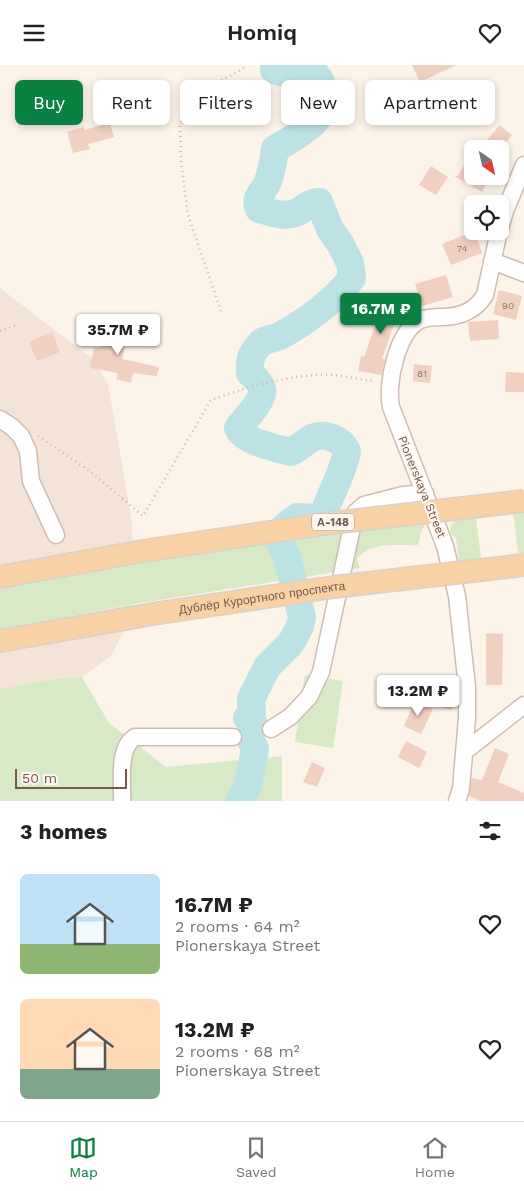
<!DOCTYPE html>
<meta charset="utf-8">
<style>
:root{--surface:#fff;--page:#f2f2f2;--text:#222;--muted:#767676;--line:#e0e0e0;--accent:#0b8043}
body{margin:0;font-family:"Work Sans",sans-serif;background:var(--page);color:var(--text);height:100vh;display:flex;flex-direction:column;font-size:19px;white-space:nowrap}
*{box-sizing:border-box;margin:0}
p{font-size:16px;color:var(--muted)}
.icon{flex:none;width:28px;height:28px;fill:none;stroke:currentColor;stroke-width:2;stroke-linecap:round;stroke-linejoin:round}
.map{position:relative;height:736px;overflow:hidden}
.drawer{display:flex;flex-direction:column;background:var(--surface);flex:1}
.drawer>*{flex:none}
.hud{position:absolute;left:15px;top:15px;width:495px;height:45px;display:flex;gap:10px}
.needle{width:32px;rotate:146deg}
.fabs{position:absolute;left:464px;top:75px;display:grid;gap:10px}
.fabs a{display:grid;place-items:center;width:45px;height:45px;border-radius:8px;background:var(--surface);box-shadow:0 2px 8px #0003;font-size:25px}
.scale{position:absolute;left:15px;bottom:12px;width:112px;box-sizing:border-box;padding-left:5px;border:2px solid #76584d;border-top:0;font-size:14px;line-height:18px;white-space:nowrap;color:#76584d;-webkit-text-stroke:4px #fef7ef;paint-order:stroke}
.price{position:absolute;translate:-50% -42px;padding:0 11px;border-radius:5px;background:#fff;color:#222;font-size:16px;line-height:32px;filter:drop-shadow(0 1px 2px #0008)}
.price::after{content:'';position:absolute;left:50%;top:30px;width:15px;height:11px;margin-left:-8px;background:inherit;clip-path:polygon(0 0,100% 0,50% 100%)}
.price.selected{background:var(--accent);color:#fff}
ul{padding:0;list-style:none}
li{display:flex;align-items:center;gap:15px;height:125px;padding:0 20px}
li span{display:grid;place-items:center;flex:none;width:140px;height:100px;border-radius:8px;color:#555}
li>.icon{margin-inline-start:auto}
span .icon{width:60px;height:60px;fill:#fffc;stroke-width:1}
li b{font-size:21px}
h2{display:flex;justify-content:space-between;align-items:center;height:60px;padding:0 20px;font-size:21px}
.pill{padding:0 18px;border-radius:8px;background:var(--surface);box-shadow:0 2px 8px #0003;font-size:18px;line-height:45px}
.pill.selected{background:var(--accent);color:#fff}
header{display:flex;justify-content:space-between;align-items:center;height:65px;padding:0 20px;background:var(--surface);font-size:22px;font-weight:600}
.menu{display:flex;justify-content:space-around;align-items:center;height:70px;border-top:1px solid var(--line);background:var(--surface);font-size:14px;color:var(--muted)}
.menu a{display:grid;justify-items:center;gap:2px}
.menu .selected{color:var(--accent)}
.map>svg:first-child{display:block}
</style>
<header><svg class="icon" aria-label="menu" viewBox="0 0 24 24"><path d="M4 6h16M4 12h16M4 18h16"/></svg>Homiq<svg class="icon" aria-label="heart" viewBox="0 0 24 24"><path d="M12 20l-8-8c-3-5 5-10 8-4 3-6 11-1 8 4z"/></svg></header>
<div class="map">
<svg width="524" height="736" viewBox="0 0 524 736">
<rect width="100%" height="100%" fill="#fcf3e9"/>
<path fill="#f3e4d7" d="M0,223l95,73 13,23 24,138 2,90 -23,44 -29,21 -28,2 -54,10z"/>
<path fill="#d7e9c7" d="M524,446v44h-3l-3,-4 -5,-39z
M476,453l5,40 -22,3 -3,-23 -5,-4 -1,-6 4,-7z
M426,458l-5,9 -3,13c-21,1 -47,-4 -61,14l3,9 -244,39 -116,23v-43c141,-27 283,-48 426,-64z
M305,610l38,6 -10,67 -38,-6z
M82,612l27,46 57,44 116,-11v45h-282v-112l54,-10z"/>
<g fill="none" stroke-linecap="round" stroke-linejoin="round">
<path stroke="#bde2e5" stroke-width="28" d="M240,736l8,-15 7,-37 -6,-13 4,-14 -6,-4 5,-4 -1,-15 16,-32 24,-24 9,-17 2,-9 -15,-60 -8,-17 1,-7 4,-6 13,-10 19,1 7,-3c8,-23 20,-41 24,-64 -6,-12 -22,-19 -35,-13 -7,4 -13,10 -21,14 -14,-4 -47,-10 -53,-24 6,-8 28,-30 24,-40 -2,-6 -8,-11 -12,-15 -1,-13 1,-19 9,-28 4,-6 14,-6 21,-9 27,-15 53,-34 72,-58l-2,-15 -9,-18 -11,-16 -11,-27c-9,0 -14,6 -21,10 -13,6 -26,1 -39,-3 -6,-12 6,-18 9,-28 4,-10 5,-21 7,-32 21,-13 61,-32 48,-61 -2,-6 -3,-10 -8,-14h-28l-13,-4v-5"/>
</g>
<path fill="#f0d0c1" d="M412,0h45l-37,17z
M110,58l4,14 -26,7 2,5 -17,4 -6,-21 17,-5v3z
M500,60l12,10 -12,15 -13,-10z
M472,87v24h19l-9,16 -28,-16h4z
M431,101l17,11 -12,18 -17,-10z
M474,166l8,22 -31,12 -9,-21z
M446,210l7,22 -31,9 -7,-22z
M499,225l23,6 -6,24 -23,-6z
M380,229l22,4 -2,18 -3,-1 -15,44h3l-3,16 -24,-4 3,-15 3,1 16,-45 -3,-1z
M498,255l1,19 -29,2 -2,-19z
M108,258l20,3 -6,33 37,8 -2,9 -24,-3 -2,10 -15,-4 2,-6 -28,-5 4,-21 6,1 4,-19 3,1z
M52,267l8,20 -23,9 -8,-19z
M414,299l18,2 -2,17 -17,-2z
M506,307l18,1v19h-19z
M486,568l17,1 -1,51h-16z
M435,619l22,8 -6,18 -23,-8z
M415,636l18,8 -12,25 -17,-8z
M406,676l21,11 -8,16 -21,-11z
M495,683l14,6 -11,28 26,11v8h-44l-11,-5 3,-18 10,2z
M312,697l13,6 -8,19 -14,-5z"/>
<g fill="none" stroke-linecap="round" stroke-linejoin="round">
<defs>
<path id="minor" d="M500,164l5,-18 19,-46
M492,196l32,12
M0,354l12,8 9,9 7,15 3,30 25,54
M271,664l19,-12 19,-20 12,-25 34,-159 9,-8 39,-10 22,-2
M464,687l60,-47
M122,736c1,-19 -5,-53 13,-64h98
M457,736l4,-12 6,-71v-31l-10,-91 -12,-50 -54,-139c-5,-23 6,-75 29,-87 8,-3 15,-3 23,-3 17,0 33,-7 42,-22l14,-64"/>
<path id="major" d="M0,512l143,-26
M0,576l159,-28"/>
</defs>
<use href="#minor" stroke="#d0bcb1" stroke-width="19"/>
<use href="#major" stroke="#d9d0cd" stroke-width="24"/>
<path stroke="#d6b3a4" stroke-width="2.5" stroke-dasharray="1 4" stroke-linecap="butt" d="M221,246l-33,-96 -7,-54 -1,-37 21,-33 42,-22 3,-4
M0,266l17,-6
M38,371l53,36 52,44 68,-116c36,-13 83,-27 122,-25 14,1 28,5 42,6"/>
<use href="#minor" stroke="#fff" stroke-width="16"/>
<use href="#major" stroke="#f8d2a4" stroke-width="21"/>
<defs>
<g id="major-bridge">
<path d="M143,486l188,-28 193,-22"/>
<path id="s1" d="M159,548l175,-26 190,-22"/>
</g>
</defs>
<use href="#major-bridge" stroke="#d9d0cd" stroke-width="24" stroke-linecap="butt"/>
<use href="#major-bridge" stroke="#f8d2a4" stroke-width="21"/>
</g>
<g text-anchor="middle" stroke-width="4" stroke-linejoin="round" paint-order="stroke">
<g font-size="10" fill="#94766a">
<text x="462" y="187">74</text>
<text x="508" y="244">90</text>
<text x="422" y="312">81</text>
</g>
<rect fill="#fef7ef" stroke="#9f887e" stroke-width="1" x="312" y="448.5" width="42" height="17" rx="4"/>
<g font-size="11" font-weight="bold" fill="#76584d">
<text x="333" y="461">А-148</text>
</g>
<g font-size="12" fill="#76584d" stroke="#fef7ef">
<text transform="translate(422 422) rotate(68)" y="4">Pionerskaya Street</text>
<text dy="4" stroke="none"><textPath href="#s1" startOffset="104">Дублёр Курортного проспекта</textPath></text>
</g>
</g>
</svg>
<div class="fabs">
<a><svg class="needle" viewBox="-14 -14 28 28"><path d="M0-13l5 13h-10z" fill="#e53935"/><path d="M0 13l5-13h-10z" fill="#767676"/></svg></a>
<a><svg class="icon" aria-label="locate" viewBox="0 0 24 24"><circle cx="12" cy="12" r="6"/><path d="M12 2v4M12 18v4M2 12h4M18 12h4"/></svg></a>
</div>
<div class="scale">50 m</div>
<b class="price selected" style="left:381px;top:270px">16.7M ₽</b>
<b class="price" style="left:118px;top:291px">35.7M ₽</b>
<b class="price" style="left:418px;top:652px">13.2M ₽</b>
<div class="hud">
<a class="pill selected">Buy</a>
<a class="pill">Rent</a>
<a class="pill">Filters</a>
<a class="pill">New</a>
<a class="pill">Apartment</a>
</div>
</div>
<section class="drawer">
<h2>3 homes<svg class="icon" aria-label="filters" viewBox="0 0 24 24"><path d="M4 7h16M4 17h16"/><circle cx="9" cy="7" r="2"/><circle cx="15" cy="17" r="2"/></svg></h2>
<ul>
<li><span style="background:linear-gradient(#bfe0f5 70%,#8fb573 0)"><svg class="icon" aria-label="home" viewBox="0 0 24 24"><path d="M3 11l9-7 9 7M6 9v11h12V9"/></svg></span><div><b>16.7M ₽</b><p>2 rooms · 64 m²</p><p>Pionerskaya Street</p></div><svg class="icon" aria-label="heart" viewBox="0 0 24 24"><path d="M12 20l-8-8c-3-5 5-10 8-4 3-6 11-1 8 4z"/></svg></li>
<li><span style="background:linear-gradient(#ffd9b3 70%,#7fa58c 0)"><svg class="icon" aria-label="home" viewBox="0 0 24 24"><path d="M3 11l9-7 9 7M6 9v11h12V9"/></svg></span><div><b>13.2M ₽</b><p>2 rooms · 68 m²</p><p>Pionerskaya Street</p></div><svg class="icon" aria-label="heart" viewBox="0 0 24 24"><path d="M12 20l-8-8c-3-5 5-10 8-4 3-6 11-1 8 4z"/></svg></li>
</ul>
</section>
<nav class="menu">
<a class="selected"><svg class="icon" aria-label="map" viewBox="0 0 24 24"><path d="M3 6l6-2 6 2 6-2v14l-6 2-6-2-6 2zM9 4v14M15 6v14"/></svg>Map</a>
<a><svg class="icon" aria-label="saved" viewBox="0 0 24 24"><path d="M7 4h10v16l-5-4-5 4z"/></svg>Saved</a>
<a><svg class="icon" aria-label="home" viewBox="0 0 24 24"><path d="M3 11l9-7 9 7M6 9v11h12V9"/></svg>Home</a>
</nav>
